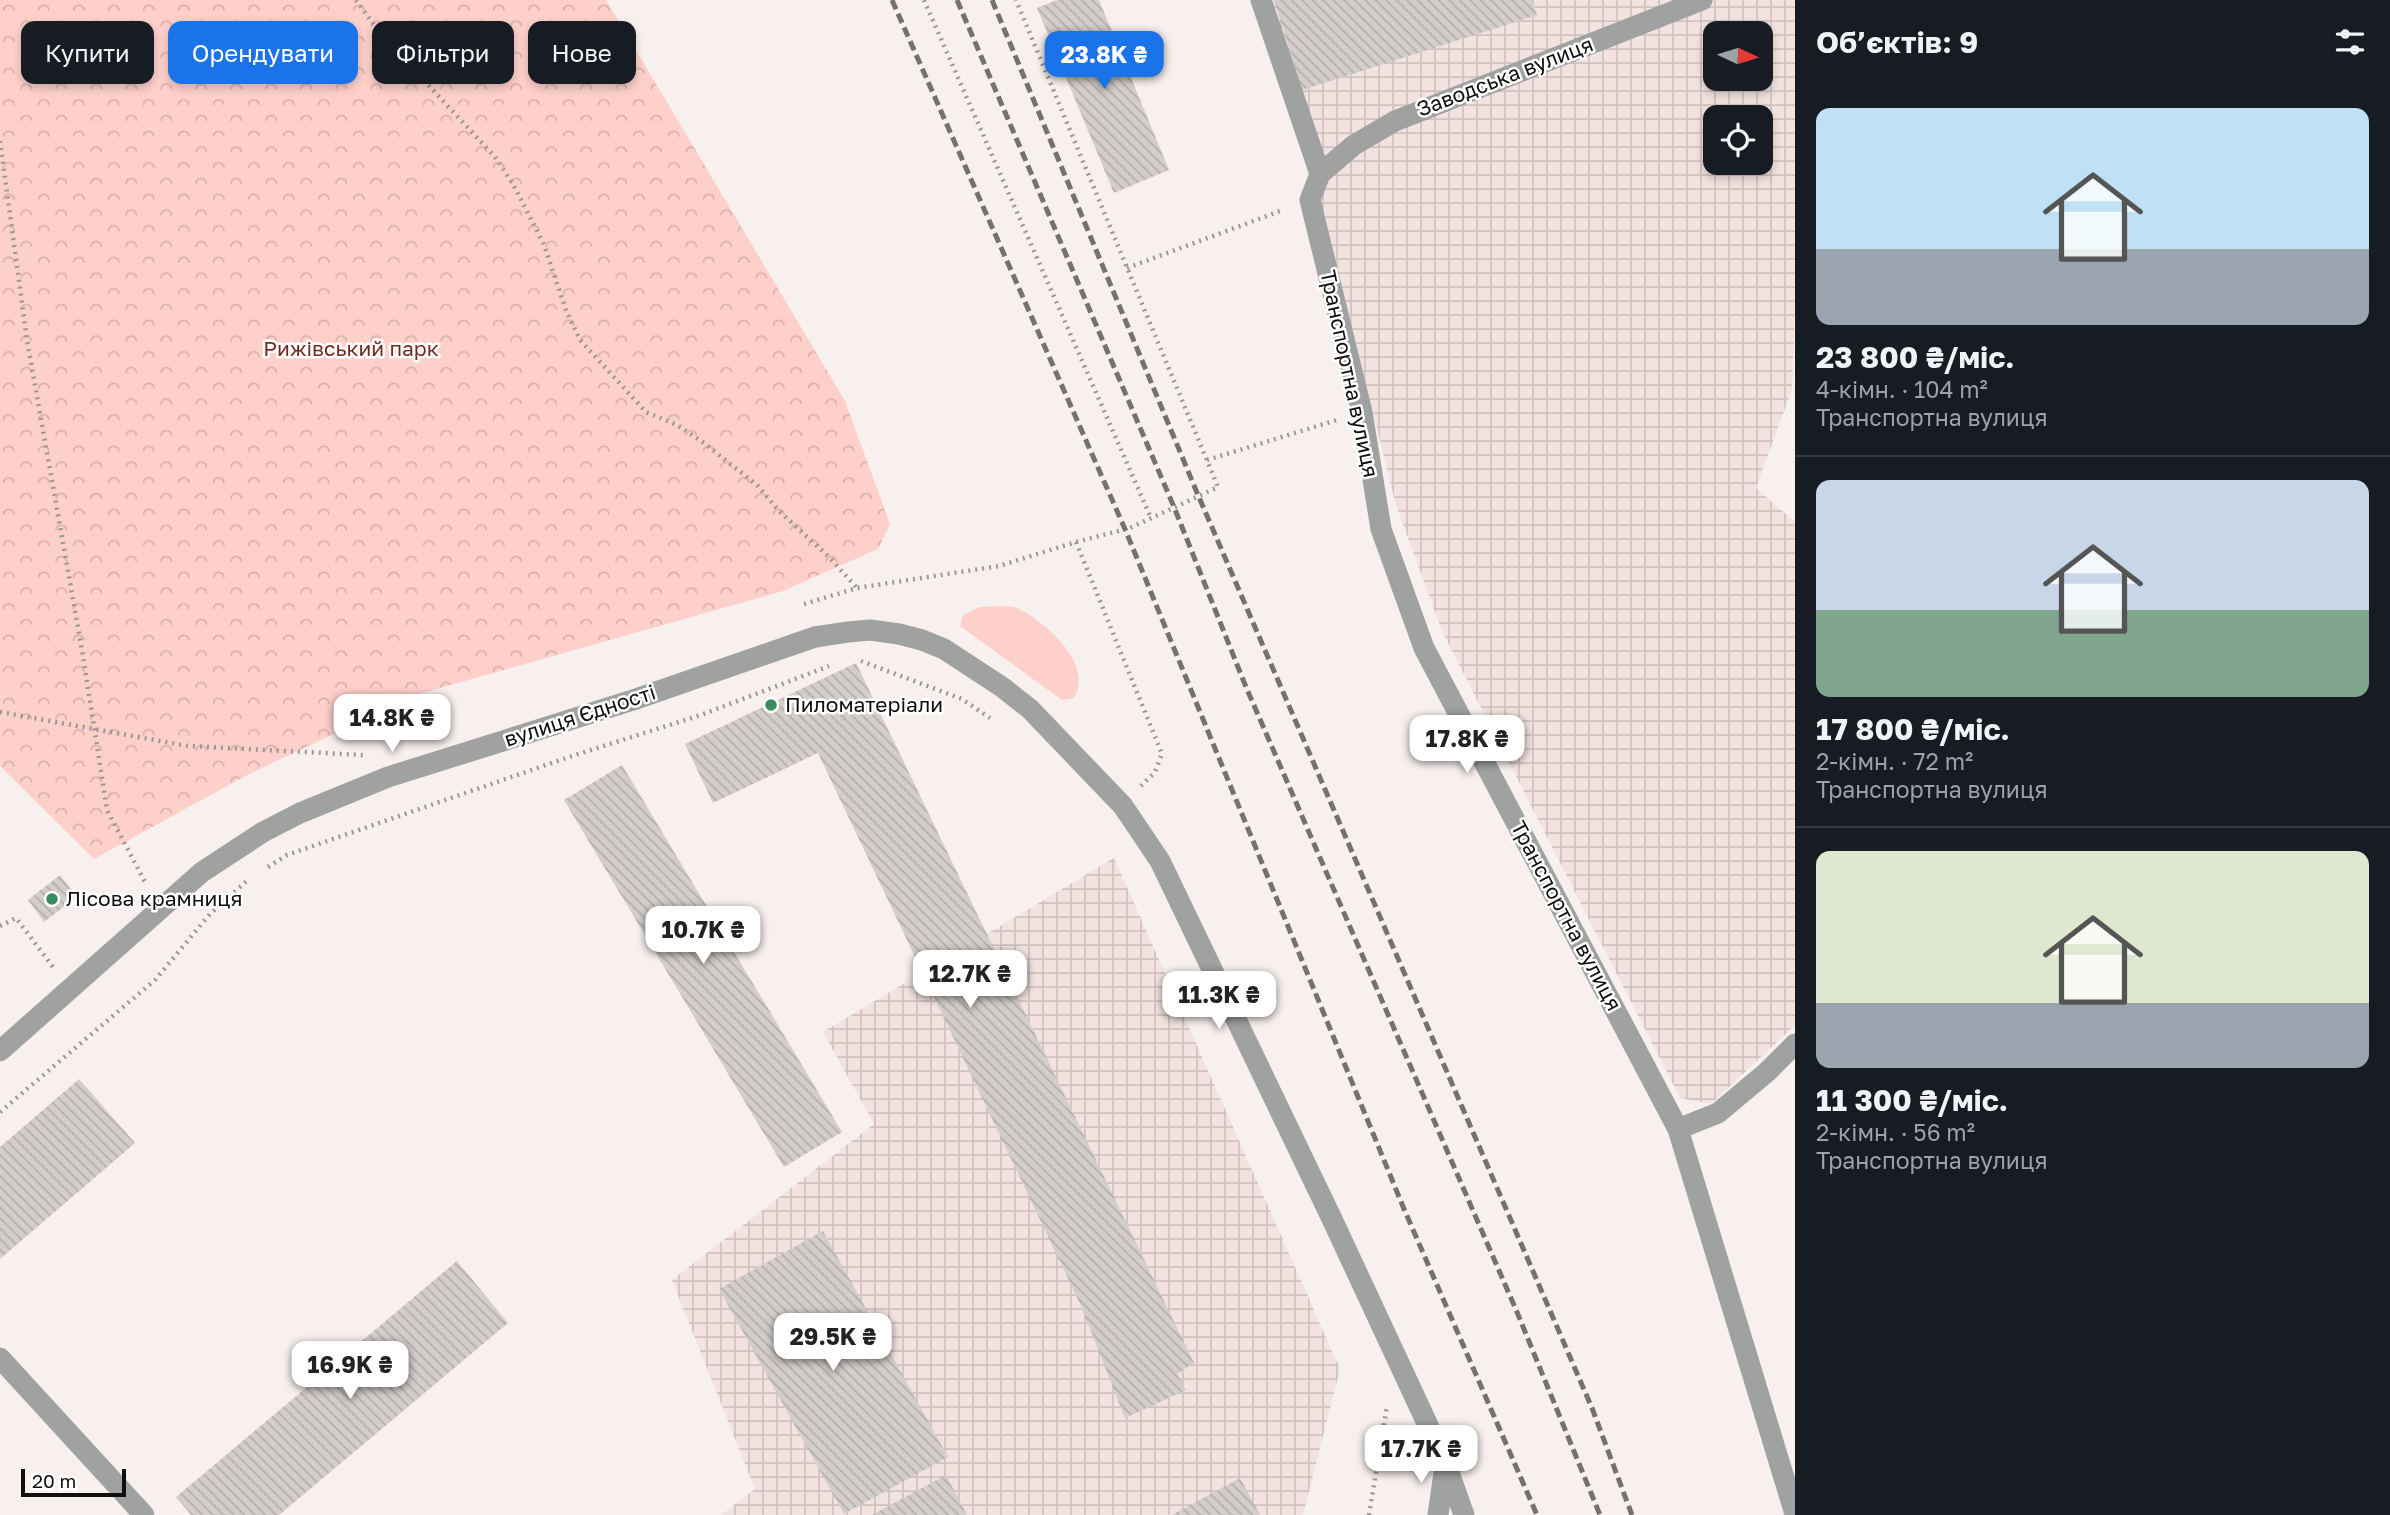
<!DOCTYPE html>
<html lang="uk">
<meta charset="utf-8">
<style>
:root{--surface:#171b24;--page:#242831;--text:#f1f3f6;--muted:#9ea1a6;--line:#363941;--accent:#1a73e8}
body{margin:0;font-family:"Golos Text",sans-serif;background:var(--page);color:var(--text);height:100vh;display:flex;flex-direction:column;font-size:26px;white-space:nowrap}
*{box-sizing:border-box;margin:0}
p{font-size:23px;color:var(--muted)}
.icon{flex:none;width:38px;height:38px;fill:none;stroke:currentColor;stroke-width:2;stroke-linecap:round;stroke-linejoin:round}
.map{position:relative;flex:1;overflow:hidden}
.details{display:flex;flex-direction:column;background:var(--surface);width:595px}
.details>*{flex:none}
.guide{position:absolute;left:21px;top:21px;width:665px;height:63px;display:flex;gap:14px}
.needle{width:46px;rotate:94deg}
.tools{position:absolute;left:1703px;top:21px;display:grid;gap:14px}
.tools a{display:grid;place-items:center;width:70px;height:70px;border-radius:14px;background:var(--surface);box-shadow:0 4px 10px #0003;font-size:35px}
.scale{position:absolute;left:21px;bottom:18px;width:105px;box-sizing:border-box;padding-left:7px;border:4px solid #110f0e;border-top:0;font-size:19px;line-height:24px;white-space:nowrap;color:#110f0e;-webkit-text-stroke:5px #fff;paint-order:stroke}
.price{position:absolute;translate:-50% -60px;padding:0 16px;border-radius:14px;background:#fff;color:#222;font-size:23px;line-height:46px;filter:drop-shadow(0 2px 4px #0008)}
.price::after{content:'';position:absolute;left:50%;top:42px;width:21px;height:16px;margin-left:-10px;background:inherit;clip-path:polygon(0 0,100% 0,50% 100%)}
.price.on{background:var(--accent);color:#fff}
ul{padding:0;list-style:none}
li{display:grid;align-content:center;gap:14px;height:371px;padding:0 21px}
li+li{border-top:2px solid var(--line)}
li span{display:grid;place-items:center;height:217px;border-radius:14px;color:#555}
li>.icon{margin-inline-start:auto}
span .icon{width:126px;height:126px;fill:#fffc;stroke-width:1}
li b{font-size:30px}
h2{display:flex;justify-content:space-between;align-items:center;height:84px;padding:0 21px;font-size:30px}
.chip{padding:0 24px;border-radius:14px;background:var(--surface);box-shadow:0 4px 10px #0003;font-size:24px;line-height:63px}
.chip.on{background:var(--accent);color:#fff}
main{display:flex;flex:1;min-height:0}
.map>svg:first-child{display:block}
</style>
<main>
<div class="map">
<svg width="1795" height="1515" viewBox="0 0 1795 1515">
<defs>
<pattern id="industrial-grid" width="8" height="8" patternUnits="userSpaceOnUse" patternTransform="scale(1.75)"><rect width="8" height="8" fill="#f3e3e0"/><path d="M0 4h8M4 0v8" fill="none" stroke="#cfc2bf"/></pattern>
<pattern id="forest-crowns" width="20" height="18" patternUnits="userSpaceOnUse" patternTransform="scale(1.75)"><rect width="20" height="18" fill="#fdd0c9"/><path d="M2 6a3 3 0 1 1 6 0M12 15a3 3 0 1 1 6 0" fill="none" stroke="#d8b1ab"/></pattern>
<pattern id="building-back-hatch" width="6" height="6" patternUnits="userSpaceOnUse" patternTransform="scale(1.75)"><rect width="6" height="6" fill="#d3cdcb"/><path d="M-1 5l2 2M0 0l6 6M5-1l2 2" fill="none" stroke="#b4afad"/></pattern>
</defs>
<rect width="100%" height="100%" fill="#f7f0ef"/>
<path fill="url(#industrial-grid)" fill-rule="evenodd" d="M1259,0h536v302l-3,87 -36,99 39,34v503l-84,79 -31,-6 -238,-467 -47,-129 -61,-248zM1715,33h45v46h-45zM1715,117h45v46h-45z
M1114,858l226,511 -37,146h-582l34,-26 -83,-209 202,-156 -51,-92z"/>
<path fill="#fdd0c9" d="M980,607c11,0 23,-2 34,0 5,1 10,5 14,7 24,15 65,53 46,84l-12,2 -102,-74 3,-11z"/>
<path fill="url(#forest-crowns)" d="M0,0h606l239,401 45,123 -12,25 -95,42 -364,103 -170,80 -155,85 -94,-93z"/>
<path fill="url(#building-back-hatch)" d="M1057,0h42l70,170 -55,23 -77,-185z
M1274,0h258l5,15 -235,75z
M856,663l338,700 -17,11 9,16 -61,28 -44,-112 -263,-553 -105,50 -28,-59z
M622,765l220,367 -58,35 -220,-367z
M60,875l17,22 -33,25 -16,-22z
M79,1079l56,64 -135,116v-112z
M823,1231l125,226 -104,57 -125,-225z
M457,1261l51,62 -229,192h-88l-15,-18z
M946,1475l21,40h-95z
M1240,1478l20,37h-88z"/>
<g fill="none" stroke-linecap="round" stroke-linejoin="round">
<path stroke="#9c9796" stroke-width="4.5" stroke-dasharray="2 5" stroke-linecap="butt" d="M356,0l23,32 116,125 18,27 31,61 22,65 14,30 66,72 31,13 27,18 54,43 21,25 51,47 27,30
M924,0l227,518
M0,141l27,199 55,310 25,160 39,74
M1127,268l156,-58
M1207,460l130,-40
M1076,542l86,212 -7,18 -14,14
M804,604l53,-16 142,-22 77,-24 54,-14 88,-41 -202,-487
M861,661l101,38 28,19
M0,712l188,34 175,9
M268,867l19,-12 282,-98 132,-42 128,-49
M0,926l16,-8 37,49
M0,1112l155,-132 55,-66 39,-35
M1369,1515l18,-109"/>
<path stroke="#9fa2a0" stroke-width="21" d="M1261,0l59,174 -10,26 52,212 19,117 43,119 254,481 117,385
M1320,174l34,-29 41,-24 307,-121
M0,1051l202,-179 61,-40 37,-19 88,-36 245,-77 182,-63 33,-5 22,-2 29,4 23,6 22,9 58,38 28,22 93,97 37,55 172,358 114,245 18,51
M1678,1129l40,-16 49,-41 28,-28
M0,1358l144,157
M1438,1515l7,-49"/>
<path stroke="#757170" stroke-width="5" stroke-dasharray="10 5" stroke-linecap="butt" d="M892,0l233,529 279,680 133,306
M957,0l217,507 72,180 271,625 83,203
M992,0l206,495 394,913 40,107"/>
</g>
<g fill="#378b5f" stroke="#fff" stroke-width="2.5">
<circle cx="771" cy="705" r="7"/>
<circle cx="52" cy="899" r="7"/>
</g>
<g text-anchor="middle" stroke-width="5" stroke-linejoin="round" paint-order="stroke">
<g font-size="21" fill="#110f0e" stroke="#fff">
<text transform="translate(1505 77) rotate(-21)" y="7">Заводська вулиця</text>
<text transform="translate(1349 374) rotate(78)" y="7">Транспортна вулиця</text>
<text transform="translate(580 716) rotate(-18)" y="7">вулиця Єдності</text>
<text transform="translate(1566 916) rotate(62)" y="7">Транспортна вулиця</text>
</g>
<g font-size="21" fill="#722b22" stroke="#fff">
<text x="351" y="356">Рижівський парк</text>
</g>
<g font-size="21" fill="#110f0e" stroke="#fff" text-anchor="start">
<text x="785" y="712">Пиломатеріали</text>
<text x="66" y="906">Лісова крамниця</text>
</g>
</g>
</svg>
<div class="tools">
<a><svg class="needle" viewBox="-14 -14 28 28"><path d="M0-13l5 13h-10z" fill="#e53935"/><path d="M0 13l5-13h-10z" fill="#9ea1a6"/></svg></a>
<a><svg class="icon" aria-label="locate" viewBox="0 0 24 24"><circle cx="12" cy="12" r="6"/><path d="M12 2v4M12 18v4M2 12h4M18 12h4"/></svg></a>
</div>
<div class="scale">20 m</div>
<b class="price on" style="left:1104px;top:91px">23.8K ₴</b>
<b class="price" style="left:392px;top:754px">14.8K ₴</b>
<b class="price" style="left:1467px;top:775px">17.8K ₴</b>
<b class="price" style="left:703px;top:966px">10.7K ₴</b>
<b class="price" style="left:970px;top:1010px">12.7K ₴</b>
<b class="price" style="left:1219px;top:1031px">11.3K ₴</b>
<b class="price" style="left:833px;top:1373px">29.5K ₴</b>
<b class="price" style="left:350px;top:1401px">16.9K ₴</b>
<b class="price" style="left:1421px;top:1485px">17.7K ₴</b>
<div class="guide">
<a class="chip">Купити</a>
<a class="chip on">Орендувати</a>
<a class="chip">Фільтри</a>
<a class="chip">Нове</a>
</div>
</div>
<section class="details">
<h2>Об’єктів: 9<svg class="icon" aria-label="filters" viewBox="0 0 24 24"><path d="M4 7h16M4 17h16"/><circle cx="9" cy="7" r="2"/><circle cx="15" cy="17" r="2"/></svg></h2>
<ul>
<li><span style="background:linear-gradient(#bfe0f5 65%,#9aa5b1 0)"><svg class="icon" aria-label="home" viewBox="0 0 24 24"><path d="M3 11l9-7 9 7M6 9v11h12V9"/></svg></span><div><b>23 800 ₴/міс.</b><p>4-кімн. · 104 m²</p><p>Транспортна вулиця</p></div></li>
<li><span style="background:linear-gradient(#c9d6e8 60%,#7fa58c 0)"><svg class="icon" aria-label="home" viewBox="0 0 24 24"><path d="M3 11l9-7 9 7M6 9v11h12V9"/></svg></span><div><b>17 800 ₴/міс.</b><p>2-кімн. · 72 m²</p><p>Транспортна вулиця</p></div></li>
<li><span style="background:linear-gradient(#dfe7d0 70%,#9aa5b1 0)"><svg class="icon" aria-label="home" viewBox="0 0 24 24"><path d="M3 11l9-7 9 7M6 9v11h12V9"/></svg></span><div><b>11 300 ₴/міс.</b><p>2-кімн. · 56 m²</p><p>Транспортна вулиця</p></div></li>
</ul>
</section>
</main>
